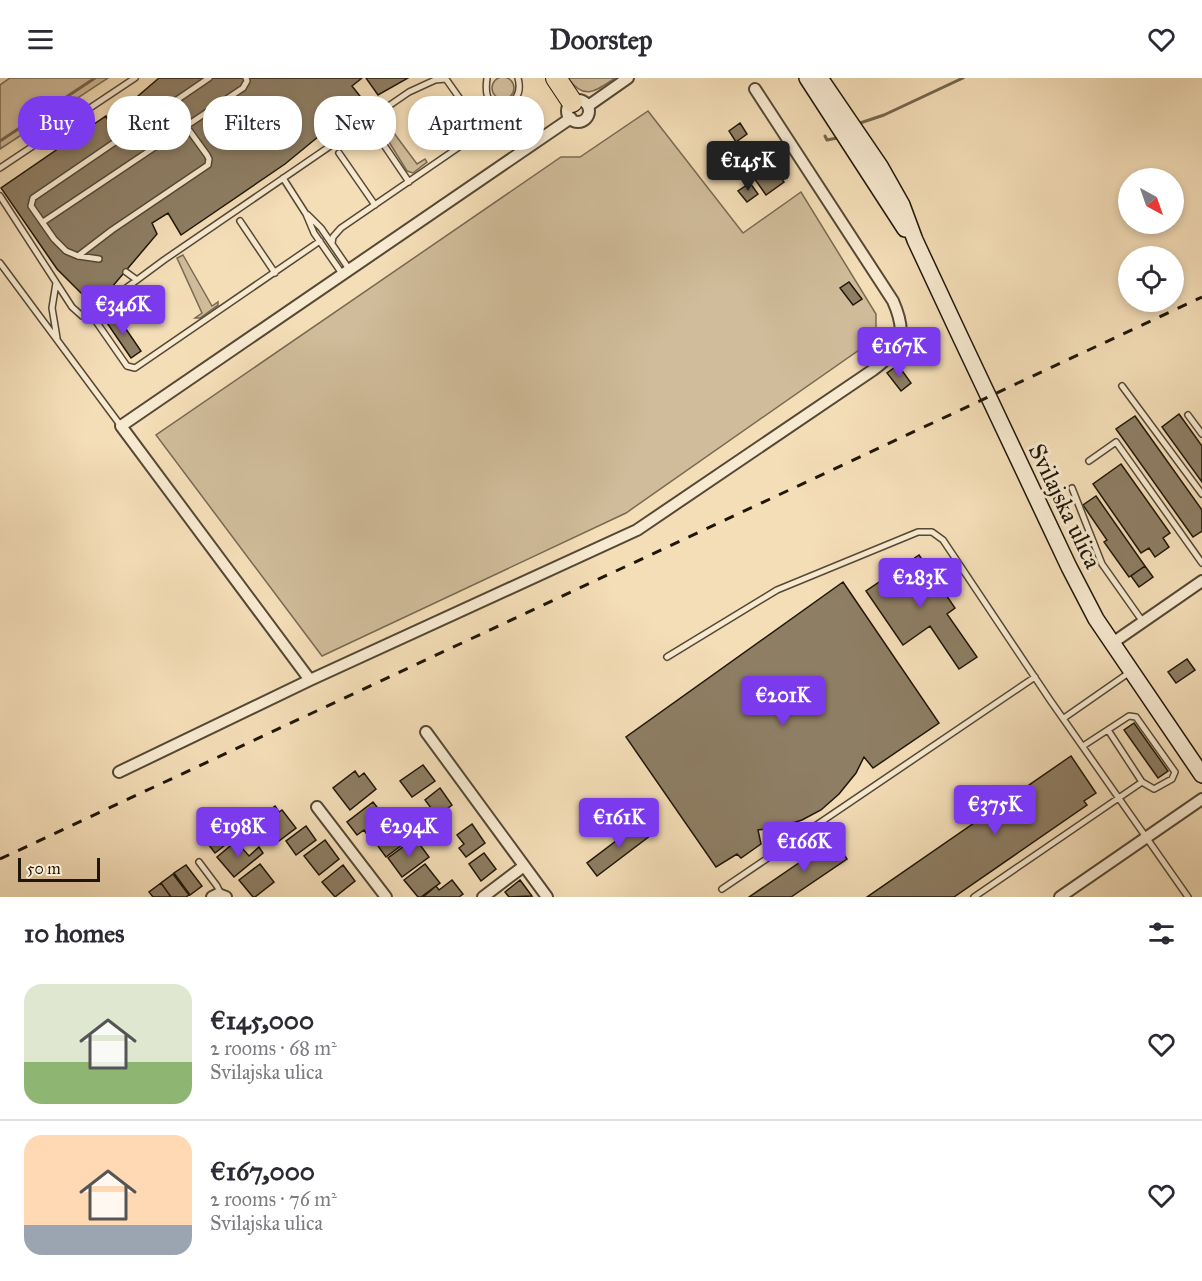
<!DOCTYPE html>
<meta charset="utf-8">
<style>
:root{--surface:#fff;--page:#f2f2f3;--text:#2b2b33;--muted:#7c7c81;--line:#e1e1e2;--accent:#7c3aed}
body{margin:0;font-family:"IM FELL Great Primer",serif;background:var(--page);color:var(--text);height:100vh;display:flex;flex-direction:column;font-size:22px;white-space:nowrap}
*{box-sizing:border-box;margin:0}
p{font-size:20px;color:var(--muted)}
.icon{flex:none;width:33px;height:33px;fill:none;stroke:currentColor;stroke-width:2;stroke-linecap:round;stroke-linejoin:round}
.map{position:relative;height:819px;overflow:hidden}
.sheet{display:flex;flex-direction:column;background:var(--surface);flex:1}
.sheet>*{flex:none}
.guide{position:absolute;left:18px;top:18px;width:600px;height:54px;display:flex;gap:12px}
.needle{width:39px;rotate:140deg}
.fabs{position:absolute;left:1118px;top:90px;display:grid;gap:12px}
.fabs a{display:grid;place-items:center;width:66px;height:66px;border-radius:50%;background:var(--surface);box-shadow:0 3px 9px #0003;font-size:30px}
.scale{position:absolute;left:18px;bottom:15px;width:82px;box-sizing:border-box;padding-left:6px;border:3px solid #201608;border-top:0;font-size:16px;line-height:21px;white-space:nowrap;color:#201608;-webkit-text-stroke:4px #f8ead1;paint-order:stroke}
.price{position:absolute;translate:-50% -51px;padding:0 14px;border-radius:6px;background:var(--accent);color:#fff;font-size:20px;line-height:39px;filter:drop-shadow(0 2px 3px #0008)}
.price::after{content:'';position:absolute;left:50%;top:36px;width:18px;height:14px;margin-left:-9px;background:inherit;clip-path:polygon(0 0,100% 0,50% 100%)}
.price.on{background:#222;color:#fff}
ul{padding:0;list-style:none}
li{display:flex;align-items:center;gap:18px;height:150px;padding:0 24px}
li+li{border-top:2px solid var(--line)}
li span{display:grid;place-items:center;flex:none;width:168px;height:120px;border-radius:18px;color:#555}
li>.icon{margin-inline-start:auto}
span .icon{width:72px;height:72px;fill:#fffc;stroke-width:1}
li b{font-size:26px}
h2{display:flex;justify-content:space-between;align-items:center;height:72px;padding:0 24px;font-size:26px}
.pill{padding:0 21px;border-radius:24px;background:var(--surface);box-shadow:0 3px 9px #0003;font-size:21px;line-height:54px}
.pill.on{background:var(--accent);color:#fff}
header{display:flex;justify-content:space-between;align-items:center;height:78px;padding:0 24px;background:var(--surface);font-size:27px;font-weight:700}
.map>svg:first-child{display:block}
</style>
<header><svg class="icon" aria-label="menu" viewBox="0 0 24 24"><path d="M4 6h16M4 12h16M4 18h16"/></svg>Doorstep<svg class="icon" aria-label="heart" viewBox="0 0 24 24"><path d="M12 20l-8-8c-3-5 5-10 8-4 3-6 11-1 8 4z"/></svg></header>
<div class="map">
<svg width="1202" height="819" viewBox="0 0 1202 819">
<rect width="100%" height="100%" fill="#f4deb8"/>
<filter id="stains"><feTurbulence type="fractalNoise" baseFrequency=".00333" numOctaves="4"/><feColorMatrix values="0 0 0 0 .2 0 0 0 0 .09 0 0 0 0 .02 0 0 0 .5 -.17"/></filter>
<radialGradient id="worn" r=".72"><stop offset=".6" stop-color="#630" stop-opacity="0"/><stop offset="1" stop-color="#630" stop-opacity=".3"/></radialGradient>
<path fill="#d0bc9a" stroke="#786951" stroke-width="1.5" d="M492 10a11 11 0 1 1 22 0a11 11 0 1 1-22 0Z
M10,0h98l-108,71v-64z
M568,0h47c-19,13 -31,23 -47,0z
M648,33l95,122 58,-41 75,122v14l-7,15 -243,170 -304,143 -166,-221 405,-278h19z
M382,39l35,47 8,-5 2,3 -14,11 -6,-2 -31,-50z
M183,177l29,51 6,-4v3l-18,13h-5l7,-5 -25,-55z"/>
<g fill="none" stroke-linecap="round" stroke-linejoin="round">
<path stroke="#74654e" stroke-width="3" d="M860,45l24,-8 79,-37
M825,58l2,4 10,-2
M0,63l95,-63"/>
</g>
<path fill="#8e7e64" stroke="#201608" stroke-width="1.5" d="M159,0h203l-10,8 11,14 -78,64 -104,71 -13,-22 -16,10 5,11 -62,73 -38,-38 -56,-81 105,-72 7,16 9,-4 -6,-13z
M366,0h42l-30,17z
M740,45l7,11 -11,8 -7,-11z
M738,67l12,15 -24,17 -11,-15z
M772,87l12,17 -18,13 -12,-17z
M750,105l8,11 -11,8 -9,-11z
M849,204l13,17 -9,6 -13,-17z
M115,235l26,38 -10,7 -26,-38z
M898,287l13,18 -10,8 -14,-18z
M1179,336l23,32v36l-40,-55z
M1135,338l67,94v21l-9,6 -77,-108z
M1121,386l49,69 -7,5 6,9 -14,10 -6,-9 -8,5 -48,-69z
M1096,418l49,70 -16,11 -25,-35 3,-2 -24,-35z
M919,477l36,53 -8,6 30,43 -18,12 -29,-43 -27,19 -37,-54z
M1145,488l8,11 -14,10 -8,-11z
M843,504l96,141 -66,45 -9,-11 -8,16 -17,21 -18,16 -19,10 -25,8 -19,2 3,14 -20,14 -4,-4 -21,13 -90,-130z
M1187,581l8,11 -19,13 -8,-11z
M1134,645l34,48 -10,7 -34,-48z
M1071,678l25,37 -12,8 3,4 -133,92h-87z
M423,687l12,16 -23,16 -12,-16z
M355,693l4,6 5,-4 12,16 -26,21 -17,-22z
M440,710l12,17 -15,11 -12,-16z
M373,724l15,19 -20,15 -4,-6 -7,5 -10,-13z
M275,728l4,6 3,-2 14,18 -21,16 -18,-24z
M229,744l10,12 -24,19 -13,-17z
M392,744l15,19 -21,16 -14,-19z
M641,744l10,13 -54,41 -10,-13z
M472,746l13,19 -19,14 -7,-9 5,-4 -7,-9z
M306,748l10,14 -20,15 -10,-14z
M415,760l14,19 -27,20 -14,-19z
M834,761l13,20 -56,38h-42z
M325,762l14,19 -20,16 -15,-19z
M236,763l13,15 10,-9 4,6 -29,24 -17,-20z
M484,775l12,16 -15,12 -12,-17z
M260,786l14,18 -19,15h-2l-14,-17z
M425,786l15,19 -19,14h-3l-14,-17z
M186,787l16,21 -12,9 -16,-22z
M343,787l12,16 -20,16 -13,-15z
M173,796l16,21 -3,2h-15l-10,-14z
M452,802l11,14 -4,3h-36l13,-11 3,4z
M520,802l12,16 -23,1 -4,-5z
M161,805l10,14h-18l-4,-5z"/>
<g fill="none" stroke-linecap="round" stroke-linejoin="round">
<defs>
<path id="lane" d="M487,0c-2,15 -1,25 14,30 15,-5 21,-15 17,-30
M367,42l42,62
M339,75l36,52
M0,90l135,-90
M283,100l23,36 8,19 29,42
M0,118l72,111 10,9 13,1
M308,137l13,13 28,41
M240,143l35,52
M43,144l200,-134 4,-7 -1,-3
M320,163l-185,127 -8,-2 -32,-46 2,-7 17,-16 50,-37 245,-168 26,-12 11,-1 31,44 1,4 -3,9 -134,92 -8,9 -1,6
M78,178l34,-26 96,-65 1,-6 -2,-4 -21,-29
M99,181l-21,-3 -12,-5 -12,-12 -23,-33 2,-8 176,-120
M0,185l121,163
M126,194l11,8
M56,205l-4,25 5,30
M1122,308l80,108
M1188,337l14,19
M1089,383l27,-19 86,121
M1072,410l30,76 41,58
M667,579l110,-67 141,-58h14l11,8 107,160 138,197
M1064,640l66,-46
M1108,652l34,52
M199,784l18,24 4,8
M722,811l313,-212
M974,819l168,-115 12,7 18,-10 3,-7 -39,-55 -7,-1 -46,30"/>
<path id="street" d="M567 33a11 11 0 1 1 22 0a11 11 0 1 1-22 0Z
M588,28l40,-28
M1111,566l91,-63
M310,602l-189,-254 450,-308
M426,654l121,165
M119,694l191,-92 327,-150 236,-160c29,-21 35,-35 20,-69l-138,-212
M317,729l69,90
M212,819l6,-3 8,3
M483,819l41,-31
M1060,819l142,-98"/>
<path id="secondary" d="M807,0l98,151
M820,0l60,88 22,39 13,35 43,92 111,235 27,52 106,156"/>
<path id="highway" d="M556,0l16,24"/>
</defs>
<use href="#lane" stroke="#554834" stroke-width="8"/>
<use href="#street" stroke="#554834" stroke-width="14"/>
<use href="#secondary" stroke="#201608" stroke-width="18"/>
<use href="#highway" stroke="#201608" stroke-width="22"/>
<use href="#lane" stroke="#f8ead1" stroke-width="5"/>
<use href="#street" stroke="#f8ead1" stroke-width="10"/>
<use href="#secondary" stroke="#f8ead1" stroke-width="15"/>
<use href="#highway" stroke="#f4deb8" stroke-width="20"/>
<path stroke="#201608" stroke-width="3" stroke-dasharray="10 10" stroke-linecap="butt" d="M0,781l1202,-562"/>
</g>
<g text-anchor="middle" stroke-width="6" stroke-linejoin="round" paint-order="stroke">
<g font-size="24" fill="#201608" stroke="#f8ead1">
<text transform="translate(1065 428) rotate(64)" y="8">Svilajska ulica</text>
</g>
</g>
<rect width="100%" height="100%" filter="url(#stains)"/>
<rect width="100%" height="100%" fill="url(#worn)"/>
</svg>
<div class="fabs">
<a><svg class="needle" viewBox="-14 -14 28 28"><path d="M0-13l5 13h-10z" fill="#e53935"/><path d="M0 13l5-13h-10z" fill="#7c7c81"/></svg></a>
<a><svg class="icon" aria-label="locate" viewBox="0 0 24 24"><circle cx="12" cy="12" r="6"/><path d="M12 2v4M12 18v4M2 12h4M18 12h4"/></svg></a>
</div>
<div class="scale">50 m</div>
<b class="price on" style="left:748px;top:114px">€145K</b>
<b class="price" style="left:123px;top:258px">€346K</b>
<b class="price" style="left:899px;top:300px">€167K</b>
<b class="price" style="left:920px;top:531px">€283K</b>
<b class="price" style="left:783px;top:649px">€201K</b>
<b class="price" style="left:995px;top:758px">€375K</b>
<b class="price" style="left:619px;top:771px">€161K</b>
<b class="price" style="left:238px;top:780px">€198K</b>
<b class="price" style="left:409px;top:780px">€294K</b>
<b class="price" style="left:804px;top:795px">€166K</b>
<div class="guide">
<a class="pill on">Buy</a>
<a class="pill">Rent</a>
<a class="pill">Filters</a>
<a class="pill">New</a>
<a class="pill">Apartment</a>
</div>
</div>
<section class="sheet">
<h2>10 homes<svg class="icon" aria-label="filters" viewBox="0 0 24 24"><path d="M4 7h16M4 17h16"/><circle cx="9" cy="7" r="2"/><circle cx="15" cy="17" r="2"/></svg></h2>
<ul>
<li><span style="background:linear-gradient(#dfe7d0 65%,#8fb573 0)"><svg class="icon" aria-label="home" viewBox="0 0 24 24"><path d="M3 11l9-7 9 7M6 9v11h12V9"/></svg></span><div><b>€145,000</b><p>2 rooms · 68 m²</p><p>Svilajska ulica</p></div><svg class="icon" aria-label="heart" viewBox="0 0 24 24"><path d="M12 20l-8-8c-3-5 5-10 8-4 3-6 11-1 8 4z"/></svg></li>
<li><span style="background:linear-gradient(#ffd9b3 75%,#9aa5b1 0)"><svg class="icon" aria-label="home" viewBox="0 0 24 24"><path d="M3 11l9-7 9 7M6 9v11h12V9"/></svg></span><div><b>€167,000</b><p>2 rooms · 76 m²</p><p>Svilajska ulica</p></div><svg class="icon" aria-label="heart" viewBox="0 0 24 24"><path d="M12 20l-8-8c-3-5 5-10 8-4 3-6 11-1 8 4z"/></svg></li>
</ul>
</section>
